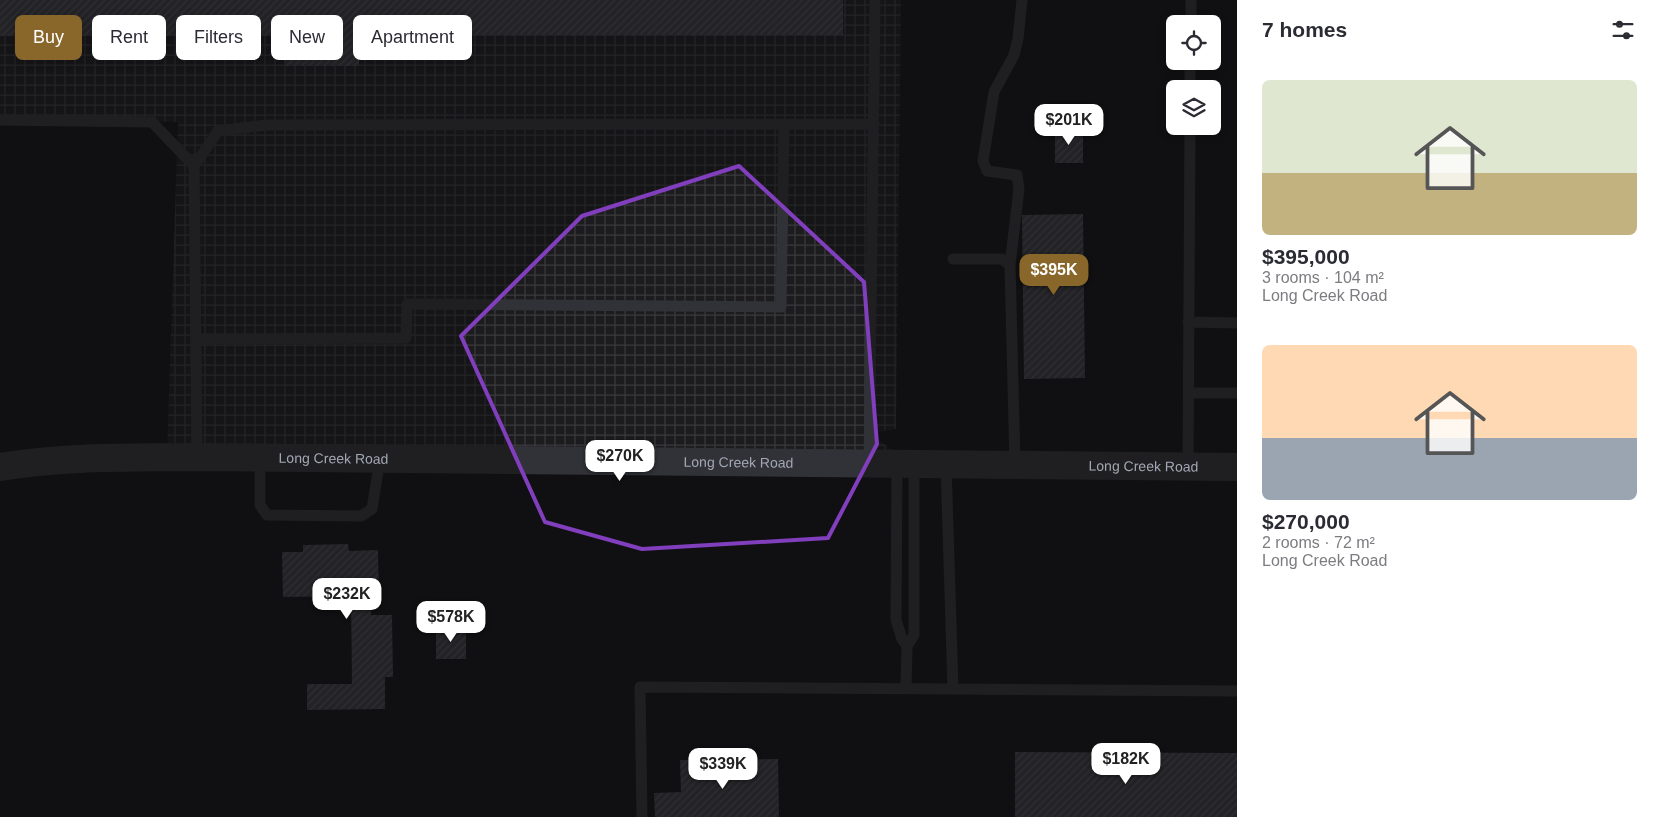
<!DOCTYPE html>
<meta charset="utf-8">
<style>
:root{--surface:#fff;--page:#f7f7f7;--text:#2b2b33;--muted:#7c7c81;--accent:#89672a}
body{margin:0;font-family:Helvetica,sans-serif;background:var(--page);color:var(--text);height:100vh;display:flex;flex-direction:column;font-size:19px;white-space:nowrap}
*{box-sizing:border-box;margin:0}
p{font-size:16px;color:var(--muted)}
.icon{flex:none;width:28px;height:28px;fill:none;stroke:currentColor;stroke-width:2;stroke-linecap:round;stroke-linejoin:round}
.map{position:relative;flex:1;overflow:hidden}
.drawer{display:flex;flex-direction:column;background:var(--surface);width:425px}
.drawer>*{flex:none}
.guide{position:absolute;left:15px;top:15px;width:475px;height:45px;display:flex;gap:10px}
.buttons{position:absolute;left:1166px;top:15px;display:grid;gap:10px}
.buttons a{display:grid;place-items:center;width:55px;height:55px;border-radius:8px;background:var(--surface);box-shadow:0 2px 8px #0003;font-size:25px}
.price{position:absolute;translate:-50% -42px;padding:0 11px;border-radius:10px;background:#fff;color:#222;font-size:16px;line-height:32px;filter:drop-shadow(0 1px 2px #0008)}
.price::after{content:'';position:absolute;left:50%;top:30px;width:15px;height:11px;margin-left:-8px;background:inherit;clip-path:polygon(0 0,100% 0,50% 100%)}
.price.active{background:var(--accent);color:#fff}
ul{padding:0;list-style:none}
li{display:grid;align-content:center;gap:10px;height:265px;padding:0 25px}
li span{display:grid;place-items:center;height:155px;border-radius:8px;color:#555}
li>.icon{margin-inline-start:auto}
span .icon{width:90px;height:90px;fill:#fffc;stroke-width:1}
li b{font-size:21px}
h2{display:flex;justify-content:space-between;align-items:center;height:60px;padding:0 25px;font-size:21px}
.chip{padding:0 18px;border-radius:8px;background:var(--surface);box-shadow:0 2px 8px #0003;font-size:18px;line-height:45px}
.chip.active{background:var(--accent);color:#fff}
main{display:flex;flex:1;min-height:0}
.map>svg:first-child{display:block}
</style>
<main>
<div class="map">
<svg width="1237" height="817" viewBox="0 0 1237 817">
<defs>
<pattern id="industrial-grid" width="8" height="8" patternUnits="userSpaceOnUse" patternTransform="scale(1.25)"><rect width="8" height="8" fill="#1c1c1f"/><path d="M0 4h8M4 0v8" fill="none" stroke="#3a3a3d"/></pattern>
<pattern id="building-hatch" width="6" height="6" patternUnits="userSpaceOnUse" patternTransform="scale(1.25)"><rect width="6" height="6" fill="#3a3b40"/><path d="M-1 1l2-2M0 6l6-6M5 7l2-2" fill="none" stroke="#535459"/></pattern>
</defs>
<rect width="100%" height="100%" fill="#101012"/>
<path fill="url(#industrial-grid)" d="M0,0h901l-5,429 -26,4 26,20h-729l11,-331 -178,-4z"/>
<path fill="url(#building-hatch)" d="M0,0h843v35h-484v31h-75v-30h-284z
M1055,128h28v35h-28z
M1083,214l2,164 -61,1 -2,-164z
M348,544l1,7 29,-1 1,59h-8v6h21l1,62h-8v32l-78,1v-26h45l-1,-88 -68,1 -1,-45h21v-7z
M436,627h30v32h-30z
M1015,752l222,1v64h-222z
M778,759l1,58h-124l-1,-24 27,-1 -1,-32z"/>
<g fill="none" stroke-linecap="round" stroke-linejoin="round">
<path stroke="#313237" stroke-width="11" d="M1191,24v-24
M1190,89v-28
M0,120l152,2 42,44 3,291
M194,166l24,-35 48,-6 608,-1
M953,259h49l8,6 5,200
M1010,265l9,-76 -2,-14 -30,-4 -4,-10 11,-69 20,-37 4,-16 4,-39
M1188,322l49,1
M196,339l210,-1 1,-34 374,3 3,-183
M1189,393h48
M260,457v48l7,10 94,1 11,-7 8,-50
M869,463l6,-463
M897,464l-1,156 6,19 5,7
M946,464l7,225 284,2
M1188,467l2,-341
M906,688l1,-42 7,-11v-171
M642,817l-2,-130 313,2"/>
<path stroke="#313237" stroke-width="28" id="s1" d="M0,467c65,-11 132,-9 197,-10l1040,10"/>
</g>
<path d="M0 0H1237V817H0ZM739,166l125,116 13,162 -49,94 -186,11 -97,-27 -84,-186 121,-120z" fill="#101012" fill-opacity=".55" fill-rule="evenodd"/>
<path fill="none" stroke="#813ebd" stroke-width="4" stroke-linejoin="round" d="M739,166l125,116 13,162 -49,94 -186,11 -97,-27 -84,-186 121,-120z"/>
<g text-anchor="middle" stroke-width="4" stroke-linejoin="round" paint-order="stroke">
<g font-size="14" fill="#a1a7b4" stroke="#0b0b0d">
<text dy="5" stroke="none"><textPath href="#s1" startOffset="334">Long Creek Road</textPath></text>
<text dy="5" stroke="none"><textPath href="#s1" startOffset="739">Long Creek Road</textPath></text>
<text dy="5" stroke="none"><textPath href="#s1" startOffset="1144">Long Creek Road</textPath></text>
</g>
</g>
</svg>
<div class="buttons">
<a><svg class="icon" aria-label="locate" viewBox="0 0 24 24"><circle cx="12" cy="12" r="6"/><path d="M12 2v4M12 18v4M2 12h4M18 12h4"/></svg></a>
<a><svg class="icon" aria-label="layers" viewBox="0 0 24 24"><path d="M12 4l9 5-9 5-9-5zM3 14l9 5 9-5"/></svg></a>
</div>
<b class="price" style="left:1069px;top:146px">$201K</b>
<b class="price active" style="left:1054px;top:296px">$395K</b>
<b class="price" style="left:620px;top:482px">$270K</b>
<b class="price" style="left:347px;top:620px">$232K</b>
<b class="price" style="left:451px;top:643px">$578K</b>
<b class="price" style="left:1126px;top:785px">$182K</b>
<b class="price" style="left:723px;top:790px">$339K</b>
<div class="guide">
<a class="chip active">Buy</a>
<a class="chip">Rent</a>
<a class="chip">Filters</a>
<a class="chip">New</a>
<a class="chip">Apartment</a>
</div>
</div>
<section class="drawer">
<h2>7 homes<svg class="icon" aria-label="filters" viewBox="0 0 24 24"><path d="M4 7h16M4 17h16"/><circle cx="9" cy="7" r="2"/><circle cx="15" cy="17" r="2"/></svg></h2>
<ul>
<li><span style="background:linear-gradient(#dfe7d0 60%,#c2b280 0)"><svg class="icon" aria-label="home" viewBox="0 0 24 24"><path d="M3 11l9-7 9 7M6 9v11h12V9"/></svg></span><div><b>$395,000</b><p>3 rooms · 104 m²</p><p>Long Creek Road</p></div></li>
<li><span style="background:linear-gradient(#ffd9b3 60%,#9aa5b1 0)"><svg class="icon" aria-label="home" viewBox="0 0 24 24"><path d="M3 11l9-7 9 7M6 9v11h12V9"/></svg></span><div><b>$270,000</b><p>2 rooms · 72 m²</p><p>Long Creek Road</p></div></li>
</ul>
</section>
</main>
